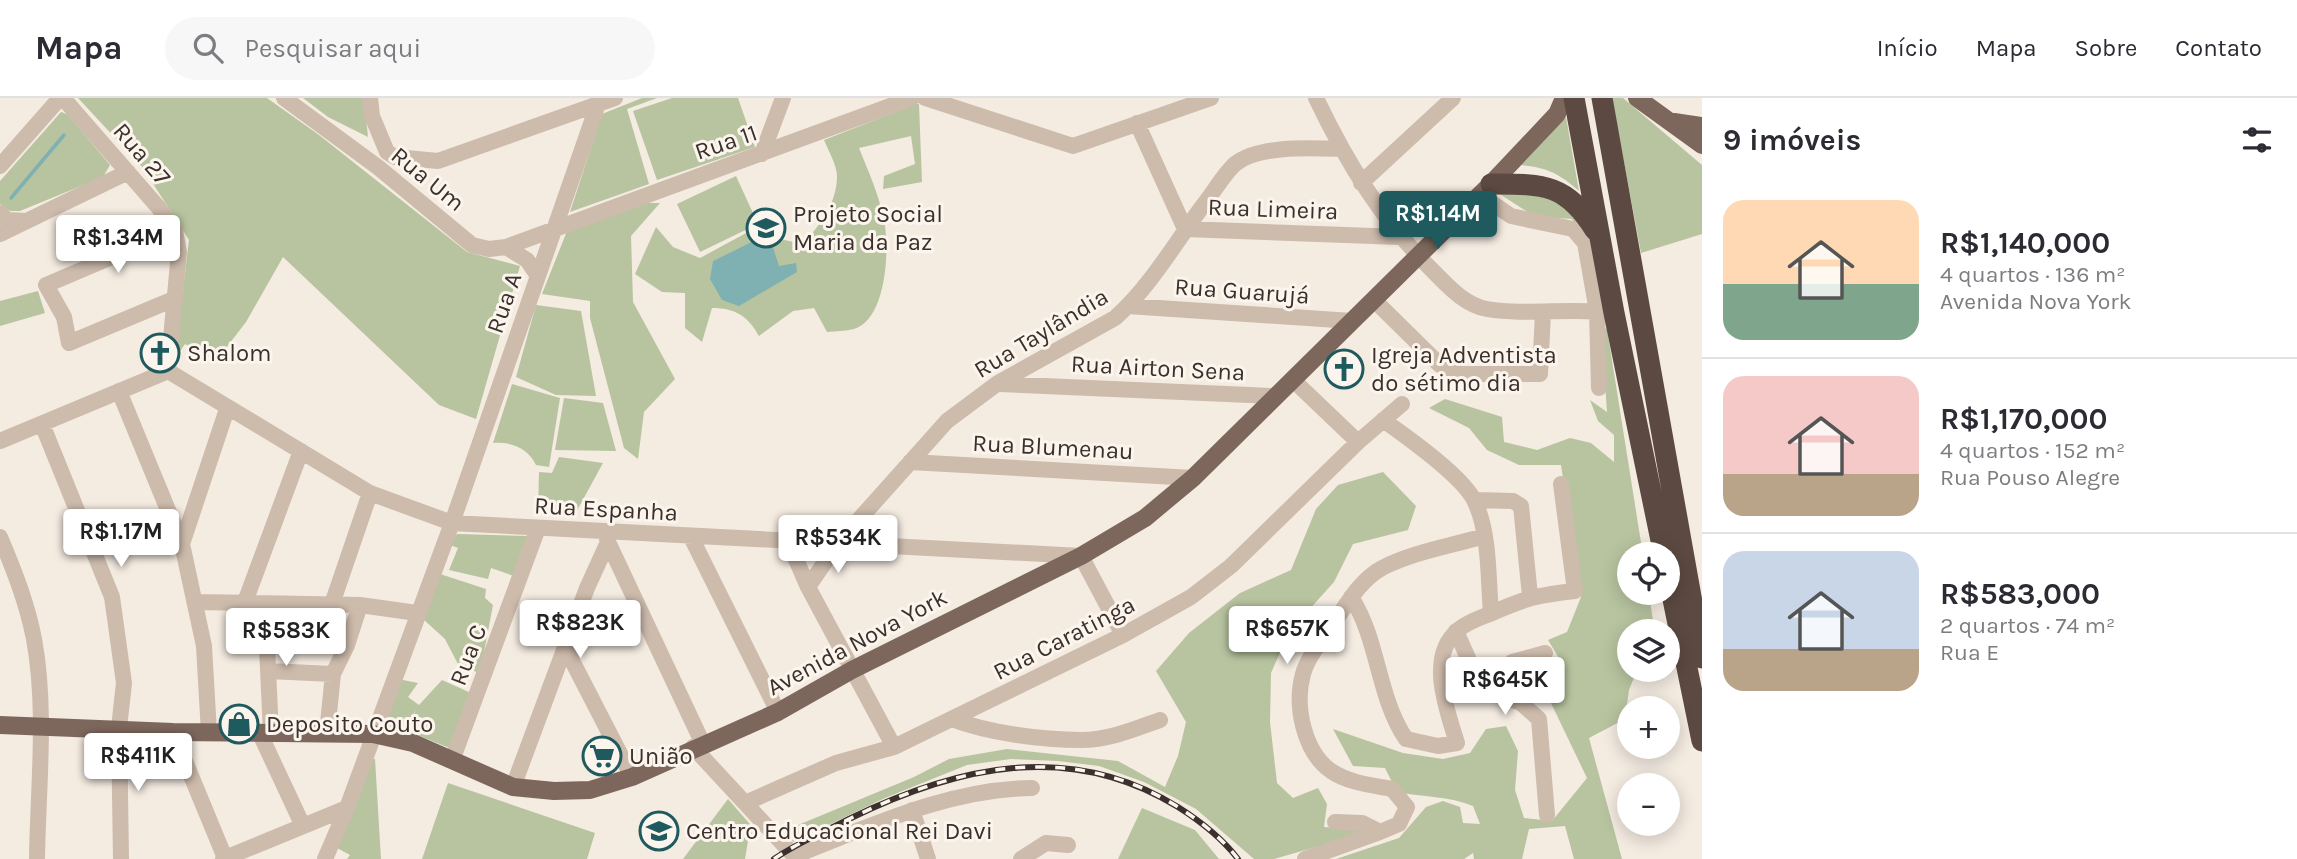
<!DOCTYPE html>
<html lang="pt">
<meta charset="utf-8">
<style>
:root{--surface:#fff;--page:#f7f7f7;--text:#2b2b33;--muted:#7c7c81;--line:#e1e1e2;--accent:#1f5a5e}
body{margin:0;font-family:Karla,sans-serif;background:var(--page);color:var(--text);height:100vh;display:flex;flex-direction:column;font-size:26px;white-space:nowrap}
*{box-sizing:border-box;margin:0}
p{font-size:23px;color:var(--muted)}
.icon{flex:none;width:38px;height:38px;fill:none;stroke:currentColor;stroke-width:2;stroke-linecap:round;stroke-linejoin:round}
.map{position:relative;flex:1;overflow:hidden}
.panel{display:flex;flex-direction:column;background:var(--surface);width:595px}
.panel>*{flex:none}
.buttons{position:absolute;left:1617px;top:444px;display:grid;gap:14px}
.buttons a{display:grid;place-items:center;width:63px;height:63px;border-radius:50%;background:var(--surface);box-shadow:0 4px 18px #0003;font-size:35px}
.price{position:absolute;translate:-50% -60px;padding:0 16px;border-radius:7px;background:#fff;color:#222;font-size:23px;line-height:46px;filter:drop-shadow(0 2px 4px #0008)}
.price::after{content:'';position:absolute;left:50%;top:42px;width:21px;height:16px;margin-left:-10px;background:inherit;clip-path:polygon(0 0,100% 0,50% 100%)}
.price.on{background:var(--accent);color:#fff}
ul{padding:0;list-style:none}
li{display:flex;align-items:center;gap:21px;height:175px;padding:0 21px}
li+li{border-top:2px solid var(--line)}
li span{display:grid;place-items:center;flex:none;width:196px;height:140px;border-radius:21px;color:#555}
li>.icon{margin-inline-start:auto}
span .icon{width:84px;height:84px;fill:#fffc;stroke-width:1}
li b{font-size:30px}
h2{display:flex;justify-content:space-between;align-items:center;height:84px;padding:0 21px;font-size:30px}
header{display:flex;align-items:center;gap:42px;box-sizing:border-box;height:98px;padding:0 35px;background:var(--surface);border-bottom:2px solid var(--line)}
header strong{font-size:33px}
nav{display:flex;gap:38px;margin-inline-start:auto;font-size:24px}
.search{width:490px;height:63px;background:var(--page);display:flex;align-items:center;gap:18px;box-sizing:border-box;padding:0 24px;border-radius:38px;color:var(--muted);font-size:26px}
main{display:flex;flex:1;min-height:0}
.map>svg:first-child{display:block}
</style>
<header>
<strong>Mapa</strong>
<div class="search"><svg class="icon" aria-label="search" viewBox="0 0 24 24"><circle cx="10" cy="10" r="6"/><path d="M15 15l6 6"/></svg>Pesquisar aqui</div>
<nav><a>Início</a><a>Mapa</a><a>Sobre</a><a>Contato</a></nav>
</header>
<main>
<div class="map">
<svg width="1702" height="761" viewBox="0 0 1702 761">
<rect width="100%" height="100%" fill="#f4ebe1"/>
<path fill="#b8c4a0" d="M78,0h189l52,37 148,117 53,14 -44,153 -37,-14 -156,-148 -37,65 -30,39 -31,-17 -10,14 14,-118 -46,-72z
M303,0h61l4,39 -40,-20z
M642,0h15l-30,11 22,75 -79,28 32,-98z
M672,0h66l17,49 -98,33 -24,-69z
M1612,0h11l79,67v69l-61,19z
M916,6h3l3,78 -39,7 1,-13 31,-12 -4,-28 -52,12c10,25 22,51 26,78 4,27 1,93 -31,103 -8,2 -18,2 -27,3l-13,-24 -21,3 -34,25c-11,-20 -24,-28 -47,-28l-10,34 -17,-14v-35l-23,-1 -27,-18 21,-47 17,20 27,11 48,-26 55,12c17,-19 34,-41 34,-68 0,-11 -9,-26 -13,-36z
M61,14l6,2 43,51 -7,12 -83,34h-10l-10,-7v-23z
M1566,19l13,74c-20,-18 -33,-24 -60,-26l18,-22z
M736,78l22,48 -58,28 -23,-48z
M1530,89c31,13 53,21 60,57l-18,-25 -38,-3 -36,-23z
M647,105h13l-29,33 2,66 42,77 -31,33 -6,47 -14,-11 -34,-130v-17l-48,-7 25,-63z
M38,193l7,22 -45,13v-25z
M536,207l45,6 15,85 -40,-1 -40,-18z
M1601,229l6,2 36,226h-14v38h20l5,35 -1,4h-24v38h8l-8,20 -4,29 -36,19 33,121h-48l-9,-33 -36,3 -7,30h-48l-1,-6 -9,6h-128l63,-21 27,-31 17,-6 17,6 3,16 17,1 -7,-18c-24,-10 -50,-9 -76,-14l-12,-24 -32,-2 -20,-37 70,24 40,6 27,-6 16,-24 20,-3 12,25 -3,39 9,28 28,3 35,-43 -37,-77 13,-36 -15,-25 19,-8 14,-35 -20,-132h-42l-32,-15 -18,-22 -40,-20 16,-9 57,18 2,25 33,8 33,-12 21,5 23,19v-27l-16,-14 -8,-21 17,12z
M512,286l48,14 -11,69 -13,-2c-7,-16 -25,-24 -43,-22z
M564,300l39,5 13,48 -61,-1z
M559,359l44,6 -29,53 -36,-3 1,-41 13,1z
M1383,374l33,34 -8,24 -55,14 -19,38 -45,50 -18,41 -1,49 7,61 16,15 25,-10 9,16 -3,23 35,2 6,4 -91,26h-20l-58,-50 -52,-27 -45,-16 -41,-5 -47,-2 -44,6 -82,33 -92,44 -7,-12 128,-53 35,-18 58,-10 111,12 47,26 13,-31 8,-34 -30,-51 33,-38 51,-40 51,-23 25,-61 22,-24z
M457,436l72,2 -12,41 -26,-9 -3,11 -39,-9 9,-22 -8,-3z
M437,475l49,16 -1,9 8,7 -13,68 -21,-7 -14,-27 -22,-20z
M398,581l20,4 -10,14 11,8 23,-25 29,13 -19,56 -47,-19 12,-21 -15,22 -16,-5 -2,-9z
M375,661l6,100h-34l3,-4 -13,-7 32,-88z
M448,685l147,50 -8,26h-165z
M728,701l28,32 -8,10 -3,18h-62z
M1142,710l53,22 24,29h-101z"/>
<path fill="#7fb0b2" d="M760,140l12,6 7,22 17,-3 1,9 -58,34 -17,-6 -12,-21 3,-18z"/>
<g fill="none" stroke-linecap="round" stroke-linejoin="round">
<path stroke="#7fb0b2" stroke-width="3.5" d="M11,100l53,-63"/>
<path stroke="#cdbbac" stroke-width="16" d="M63,0l95,109 17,23 4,22 -11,119
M284,0l95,70 93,77 17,4 17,-2 406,-149
M370,0l2,18 15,36 8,5 43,4 177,-63
M925,0l148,48 138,-48
M1316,0c31,65 67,124 119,175 14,14 30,32 52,36 42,7 85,-2 127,4
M1137,25l48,106
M762,56l21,-56
M0,68l60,-68
M1361,85l92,-85
M1479,96l32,22 62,13 12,14 12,68 2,77
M0,115l7,7 19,1
M1185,131l215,8
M0,136l128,-62
M506,149l21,13 11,16
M174,201l-105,44 -5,-26 -18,-32 129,-55
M1374,202l66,65 25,9h75l3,-62
M1128,208l224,15
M168,273l202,122 82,30 629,33 42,79
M1292,281l66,63
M1000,286l274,12
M119,293l63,153 22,102 5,87
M1383,322c24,17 81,57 92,82 15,32 13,77 16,111
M42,326l70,173 12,86 -5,45 2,131
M0,343l168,-70
M910,364l283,16
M1475,402l38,1 8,5 9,90
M0,439c14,33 27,66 34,102 13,70 4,148 3,220
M691,439l87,175
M788,443l20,46 86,160
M608,444l95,202
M182,446l45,-135
M808,489l30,-44 109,-122 51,-38 117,-65c38,-34 62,-79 93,-119 8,-11 17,-26 27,-35 23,-19 77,-16 106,-15
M1351,499c28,43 26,99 55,142l32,7 19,-3c-10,-33 -31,-86 1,-113 9,-8 22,-12 34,-17 34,-15 46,-18 83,-22l-14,-107
M195,504l165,3 57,8
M245,504l56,-151
M265,506l6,130
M332,506l38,-111
M1456,533l23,52 10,9 32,11 18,16 8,96
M565,549l67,130
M268,573l65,3
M1521,605l-9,-41 33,-9
M952,621c36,14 90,21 129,21 28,0 54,-11 79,-20
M173,634l52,126
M327,635l6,-59 14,-29 13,-40
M260,636l43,92
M693,649l104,112
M453,660l85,-230
M513,689l74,-199 21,-46 -3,-10
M745,705l91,-40 58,-16 229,-112 68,-38 40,-31 127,-124 44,-38
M912,712l16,49
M1335,724l27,1 18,9 19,-8 8,-17 -15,-18c-21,-4 -43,-6 -61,-18 -27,-19 -37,-65 -28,-97 5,-18 20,-35 30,-50 14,-20 27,-44 49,-56 31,-16 69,-22 102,-32
M794,758c77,-30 154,-67 238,-68
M223,761l124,-51
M325,761l22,-51 105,-285 148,-425
M1021,761l25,-16 22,2
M1305,761l75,-27"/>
<path stroke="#7d675c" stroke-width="18" d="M1637,0l65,47
M1674,24l28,4
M0,627l173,7 200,2 40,9 100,44 41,4 36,-1 42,-13 146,-65 74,-42 229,-114 64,-38 48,-40 298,-294 66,-70 7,-16"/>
<path stroke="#5c4a42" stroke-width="21" d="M1574,0l40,215 50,242
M1602,0l100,560
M1491,86c52,0 75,-1 104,46
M1668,477l34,166"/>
<defs>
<path id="rail" d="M774,761c23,-16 50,-27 75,-40 108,-53 221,-79 329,-12 22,14 44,31 60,52"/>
</defs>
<use href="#rail" stroke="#3b302b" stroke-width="6"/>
<use href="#rail" stroke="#fbf5ee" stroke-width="3.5" stroke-dasharray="10" stroke-linecap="butt"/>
</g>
<defs>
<symbol id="school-ring" viewBox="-11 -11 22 22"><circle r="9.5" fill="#fbf5ee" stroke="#1f5a5e" stroke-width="1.5"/><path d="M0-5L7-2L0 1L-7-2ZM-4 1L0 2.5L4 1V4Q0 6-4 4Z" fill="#1f5a5e"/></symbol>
<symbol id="church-ring" viewBox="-11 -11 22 22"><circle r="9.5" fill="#fbf5ee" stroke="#1f5a5e" stroke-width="1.5"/><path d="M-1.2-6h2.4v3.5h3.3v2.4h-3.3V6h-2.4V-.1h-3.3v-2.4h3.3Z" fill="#1f5a5e"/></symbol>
<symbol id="shop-ring" viewBox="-11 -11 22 22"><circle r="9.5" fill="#fbf5ee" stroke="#1f5a5e" stroke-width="1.5"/><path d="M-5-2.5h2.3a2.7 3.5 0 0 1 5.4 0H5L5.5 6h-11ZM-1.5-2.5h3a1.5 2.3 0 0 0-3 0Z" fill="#1f5a5e"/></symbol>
<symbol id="supermarket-ring" viewBox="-11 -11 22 22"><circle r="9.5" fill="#fbf5ee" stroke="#1f5a5e" stroke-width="1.5"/><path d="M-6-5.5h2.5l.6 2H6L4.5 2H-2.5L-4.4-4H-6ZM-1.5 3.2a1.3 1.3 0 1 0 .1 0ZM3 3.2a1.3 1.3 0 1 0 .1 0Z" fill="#1f5a5e"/></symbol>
</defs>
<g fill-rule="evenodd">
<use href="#school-ring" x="744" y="108" width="44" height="44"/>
<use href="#church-ring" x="138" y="233" width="44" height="44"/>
<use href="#church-ring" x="1322" y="249" width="44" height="44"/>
<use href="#shop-ring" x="217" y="604" width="44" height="44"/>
<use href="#supermarket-ring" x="580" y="636" width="44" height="44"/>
<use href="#school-ring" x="637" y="711" width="44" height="44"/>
</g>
<g text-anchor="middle" stroke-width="6" stroke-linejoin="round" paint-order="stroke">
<g font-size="24" fill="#3b302b" stroke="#fbf5ee">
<text transform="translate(726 44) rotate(-19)" y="8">Rua 11</text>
<text transform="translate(142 56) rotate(49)" y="8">Rua 27</text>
<text transform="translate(428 81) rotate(39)" y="8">Rua Um</text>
<text transform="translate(1273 111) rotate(2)" y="8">Rua Limeira</text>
<text transform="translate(1242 193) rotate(4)" y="8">Rua Guarujá</text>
<text transform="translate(504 205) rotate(-71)" y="8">Rua A</text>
<text transform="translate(1041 235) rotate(-31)" y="8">Rua Taylândia</text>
<text transform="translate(1158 270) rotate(3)" y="8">Rua Airton Sena</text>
<text transform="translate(1053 349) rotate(3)" y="8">Rua Blumenau</text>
<text transform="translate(606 411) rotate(3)" y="8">Rua Espanha</text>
<text transform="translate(1064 540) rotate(-27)" y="8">Rua Caratinga</text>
<text transform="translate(857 544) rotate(-28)" y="8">Avenida Nova York</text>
<text transform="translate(468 557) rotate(-69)" y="8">Rua C</text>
</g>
<g font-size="24" fill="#3b302b" stroke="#fbf5ee" text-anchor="start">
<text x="793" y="124">Projeto Social<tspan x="793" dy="28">Maria da Paz</tspan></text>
<text x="187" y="263">Shalom</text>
<text x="1371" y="265">Igreja Adventista<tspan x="1371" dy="28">do sétimo dia</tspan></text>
<text x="266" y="634">Deposito Couto</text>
<text x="629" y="666">União</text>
<text x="686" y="741">Centro Educacional Rei Davi</text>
</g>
</g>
</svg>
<div class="buttons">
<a><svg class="icon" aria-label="locate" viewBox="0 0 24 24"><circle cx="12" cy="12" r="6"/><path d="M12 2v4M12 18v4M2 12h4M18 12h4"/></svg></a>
<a><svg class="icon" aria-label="layers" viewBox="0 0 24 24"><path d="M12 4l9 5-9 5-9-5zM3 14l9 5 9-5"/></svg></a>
<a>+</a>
<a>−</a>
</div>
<b class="price on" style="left:1438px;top:153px">R$1.14M</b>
<b class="price" style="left:118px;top:177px">R$1.34M</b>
<b class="price" style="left:121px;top:471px">R$1.17M</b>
<b class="price" style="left:838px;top:477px">R$534K</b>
<b class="price" style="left:580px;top:562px">R$823K</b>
<b class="price" style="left:1287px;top:568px">R$657K</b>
<b class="price" style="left:286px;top:570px">R$583K</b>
<b class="price" style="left:1505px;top:619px">R$645K</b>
<b class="price" style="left:138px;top:695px">R$411K</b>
</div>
<section class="panel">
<h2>9 imóveis<svg class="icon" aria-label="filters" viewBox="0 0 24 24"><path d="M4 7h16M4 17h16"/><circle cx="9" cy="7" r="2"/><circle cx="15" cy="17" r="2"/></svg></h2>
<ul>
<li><span style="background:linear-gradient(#ffd9b3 60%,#7fa58c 0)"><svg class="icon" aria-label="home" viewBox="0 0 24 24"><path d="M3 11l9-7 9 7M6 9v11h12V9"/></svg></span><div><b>R$1,140,000</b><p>4 quartos · 136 m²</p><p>Avenida Nova York</p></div></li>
<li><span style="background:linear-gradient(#f6c9c9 70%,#b9a48a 0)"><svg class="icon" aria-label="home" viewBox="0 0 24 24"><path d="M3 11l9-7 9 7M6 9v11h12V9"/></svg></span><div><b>R$1,170,000</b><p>4 quartos · 152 m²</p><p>Rua Pouso Alegre</p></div></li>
<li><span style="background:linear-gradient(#c9d6e8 70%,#b9a48a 0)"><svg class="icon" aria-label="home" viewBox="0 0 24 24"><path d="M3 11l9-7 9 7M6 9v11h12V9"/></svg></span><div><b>R$583,000</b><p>2 quartos · 74 m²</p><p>Rua E</p></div></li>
</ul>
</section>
</main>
